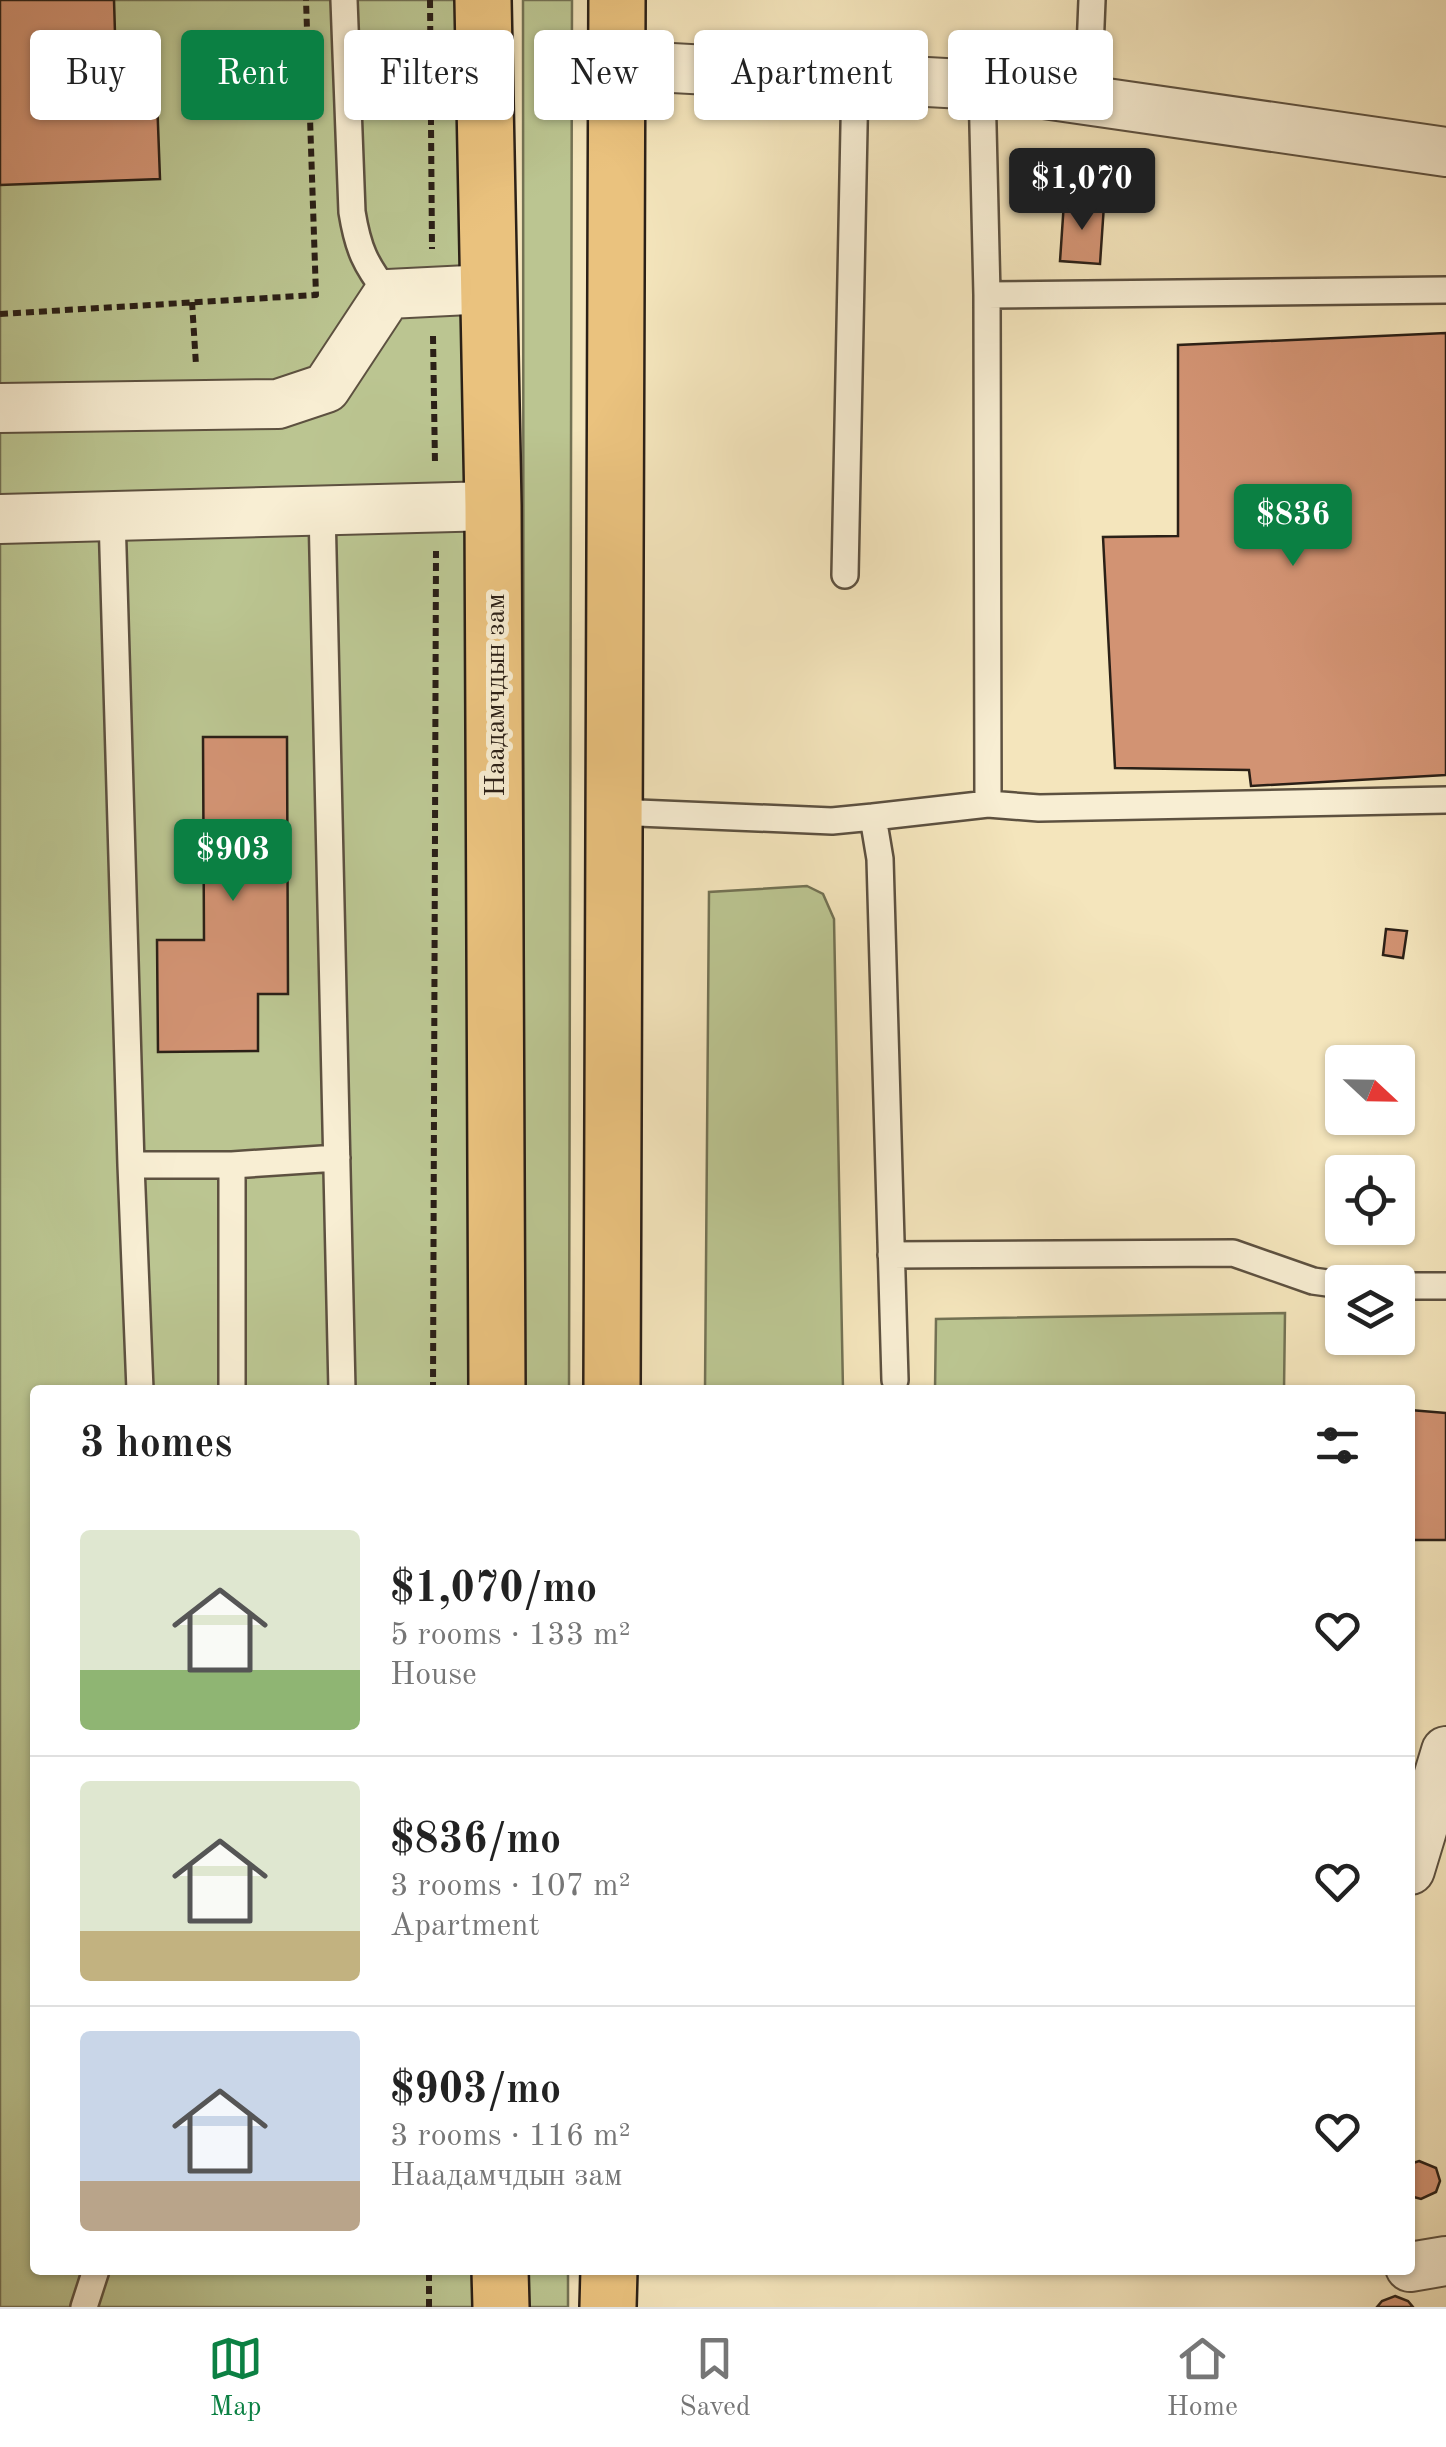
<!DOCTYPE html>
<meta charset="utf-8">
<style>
:root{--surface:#fff;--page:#f6f6f6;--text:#222;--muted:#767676;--line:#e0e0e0;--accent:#0b8043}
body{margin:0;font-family:"Old Standard TT",serif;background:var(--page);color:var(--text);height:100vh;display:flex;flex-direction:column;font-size:38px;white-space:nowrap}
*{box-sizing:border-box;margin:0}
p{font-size:32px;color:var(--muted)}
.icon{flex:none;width:55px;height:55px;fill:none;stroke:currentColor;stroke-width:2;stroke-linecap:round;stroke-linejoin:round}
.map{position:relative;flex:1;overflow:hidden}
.details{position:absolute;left:30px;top:1385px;width:1385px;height:890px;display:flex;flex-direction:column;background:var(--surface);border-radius:10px;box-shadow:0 2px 8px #0004}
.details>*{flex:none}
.top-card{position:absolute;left:30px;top:30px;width:1388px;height:90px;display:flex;gap:20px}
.needle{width:65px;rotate:112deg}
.controls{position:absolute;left:1325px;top:1045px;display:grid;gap:20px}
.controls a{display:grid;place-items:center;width:90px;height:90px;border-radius:10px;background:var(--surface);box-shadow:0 2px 8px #0004;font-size:50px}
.price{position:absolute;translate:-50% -85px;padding:0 22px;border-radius:10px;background:var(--accent);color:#fff;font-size:32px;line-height:65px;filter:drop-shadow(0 2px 5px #0008)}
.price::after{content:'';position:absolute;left:50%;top:60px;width:30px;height:22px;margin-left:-15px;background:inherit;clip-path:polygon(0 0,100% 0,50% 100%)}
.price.selected{background:#222;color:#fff}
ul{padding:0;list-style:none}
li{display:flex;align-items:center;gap:30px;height:250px;padding:0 50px}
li+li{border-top:2px solid var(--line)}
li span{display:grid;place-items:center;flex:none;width:280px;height:200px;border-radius:10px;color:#555}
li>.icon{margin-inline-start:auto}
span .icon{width:120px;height:120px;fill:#fffc;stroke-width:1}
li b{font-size:42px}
h2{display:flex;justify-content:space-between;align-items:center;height:120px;padding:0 50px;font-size:42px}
.chip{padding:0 35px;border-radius:10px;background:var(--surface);box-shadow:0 2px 8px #0004;font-size:35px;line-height:90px}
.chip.selected{background:var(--accent);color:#fff}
.tab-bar{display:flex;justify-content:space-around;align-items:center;height:140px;border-top:2px solid var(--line);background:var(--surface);font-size:28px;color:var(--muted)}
.tab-bar a{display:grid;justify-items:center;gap:5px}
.tab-bar .selected{color:var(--accent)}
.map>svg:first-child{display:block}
</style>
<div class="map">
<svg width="1446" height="2307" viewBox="0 0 1446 2307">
<rect width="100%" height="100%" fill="#f4e5bc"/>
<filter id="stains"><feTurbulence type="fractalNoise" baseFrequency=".002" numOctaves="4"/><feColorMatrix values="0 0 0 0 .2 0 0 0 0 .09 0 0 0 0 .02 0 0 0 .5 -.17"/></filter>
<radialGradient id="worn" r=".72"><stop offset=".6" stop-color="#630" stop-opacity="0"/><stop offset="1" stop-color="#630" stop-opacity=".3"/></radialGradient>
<path fill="#bbc591" stroke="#737254" stroke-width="2.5" d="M0,0h471l23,1390h-459v880h474l1,37h-510z
M523,0h49l-3,1390h-45z
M807,886l16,8 11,25 9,471h-138l4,-498z
M1285,1313l-1,77h-349l1,-71z
M523,2270h45v37h-45z"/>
<path fill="#d29373" stroke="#2b2017" stroke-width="2.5" d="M0,0h114l3,100 40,-2 3,81 -160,6z
M1064,202l40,3 -4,59 -40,-3z
M1446,333v442l-195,11 -2,-16 -134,-2 -12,-231 75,-1v-191z
M203,737h84l1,257h-30v57l-100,1 -1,-112h47z
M1386,929l21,2 -4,27 -20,-3z
M1410,1410l36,3v127h-36z
M1419,2161l17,7 4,13 -4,11 -15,7 -11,-3v-32z
M1395,2296l13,5 5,6h-36l5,-6z"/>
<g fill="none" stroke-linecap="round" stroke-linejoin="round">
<defs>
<path id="lane" d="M344,0l8,212c6,37 13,52 36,82
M982,85l5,210 1,509 51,4 407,-8
M1088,100l4,-100
M987,295l459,-5
M322,509l20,881
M112,516l19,649h101v225
M845,575l10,-497
M614,812l218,9 41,-4 7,42 15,521
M873,817l115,-13
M131,1165l9,225
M232,1165l105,-7
M891,1255l342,-2 80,28 29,4
M1398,1286h48
M84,2307l12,-37"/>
<path id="street" d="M617,65l365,20 464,67
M0,408l278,-4 48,-16 62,-94 101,-5
M0,519l493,-13
M1410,1870l36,-119
M1410,2267l36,-6"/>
<path id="highway" d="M483,0l10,506 4,884
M612,1390l5,-1390
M500,2270l1,37
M608,2307l1,-37"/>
</defs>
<use href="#lane" stroke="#5d5140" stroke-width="30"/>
<use href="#street" stroke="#5d5140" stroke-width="52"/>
<use href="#highway" stroke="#2b2017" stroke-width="60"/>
<path stroke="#2b2017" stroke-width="6" stroke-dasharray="8 5" stroke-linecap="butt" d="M430,0l2,249
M192,302l4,63
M0,314l316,-19 -10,-295
M433,336l2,128
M433,1390l3,-839
M429,2307v-37"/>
<use href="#lane" stroke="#f8eed3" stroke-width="25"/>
<use href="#street" stroke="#f8eed3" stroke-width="48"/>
<use href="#highway" stroke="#eac27e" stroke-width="55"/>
</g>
<g text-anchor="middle" stroke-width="10" stroke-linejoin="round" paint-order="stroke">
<g font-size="28" fill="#2b2017" stroke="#f8eed3">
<text transform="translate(494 695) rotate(-90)" y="10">Наадамчдын зам</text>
</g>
</g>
<rect width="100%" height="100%" filter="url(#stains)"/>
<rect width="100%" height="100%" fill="url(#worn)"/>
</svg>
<div class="controls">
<a><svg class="needle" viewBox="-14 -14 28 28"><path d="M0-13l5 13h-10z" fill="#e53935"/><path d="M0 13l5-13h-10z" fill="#767676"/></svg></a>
<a><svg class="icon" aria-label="locate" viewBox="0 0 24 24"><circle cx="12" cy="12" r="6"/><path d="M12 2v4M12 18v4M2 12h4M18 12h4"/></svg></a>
<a><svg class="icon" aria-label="layers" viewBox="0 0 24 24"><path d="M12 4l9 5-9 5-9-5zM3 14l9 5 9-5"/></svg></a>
</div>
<b class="price selected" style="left:1082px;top:233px">$1,070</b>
<b class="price" style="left:1293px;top:569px">$836</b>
<b class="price" style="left:233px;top:904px">$903</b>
<div class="top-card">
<a class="chip">Buy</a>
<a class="chip selected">Rent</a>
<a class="chip">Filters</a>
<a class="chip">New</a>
<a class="chip">Apartment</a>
<a class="chip">House</a>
</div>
<section class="details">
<h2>3 homes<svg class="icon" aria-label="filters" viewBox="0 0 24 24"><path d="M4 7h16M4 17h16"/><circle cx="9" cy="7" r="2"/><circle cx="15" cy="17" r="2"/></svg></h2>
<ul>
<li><span style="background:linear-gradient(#dfe7d0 70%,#8fb573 0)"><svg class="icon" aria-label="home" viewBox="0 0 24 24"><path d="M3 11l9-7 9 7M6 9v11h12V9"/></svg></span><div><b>$1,070/mo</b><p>5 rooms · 133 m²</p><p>House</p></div><svg class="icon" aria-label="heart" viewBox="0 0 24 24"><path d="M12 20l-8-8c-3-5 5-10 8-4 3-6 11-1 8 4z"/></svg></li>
<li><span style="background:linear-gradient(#dfe7d0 75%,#c2b280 0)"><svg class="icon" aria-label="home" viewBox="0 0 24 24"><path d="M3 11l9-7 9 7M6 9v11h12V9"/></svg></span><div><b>$836/mo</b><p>3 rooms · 107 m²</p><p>Apartment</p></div><svg class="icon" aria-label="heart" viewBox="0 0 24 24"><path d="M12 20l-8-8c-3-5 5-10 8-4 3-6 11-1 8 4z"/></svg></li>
<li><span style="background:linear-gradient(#c9d6e8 75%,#b9a48a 0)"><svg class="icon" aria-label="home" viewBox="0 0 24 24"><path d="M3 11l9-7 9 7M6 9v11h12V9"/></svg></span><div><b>$903/mo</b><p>3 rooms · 116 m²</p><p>Наадамчдын зам</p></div><svg class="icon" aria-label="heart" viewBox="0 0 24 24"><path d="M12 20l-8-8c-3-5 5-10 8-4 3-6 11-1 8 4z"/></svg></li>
</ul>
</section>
</div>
<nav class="tab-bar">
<a class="selected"><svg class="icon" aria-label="map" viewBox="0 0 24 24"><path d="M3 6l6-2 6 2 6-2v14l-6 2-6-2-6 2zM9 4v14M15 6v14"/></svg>Map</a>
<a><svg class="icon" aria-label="saved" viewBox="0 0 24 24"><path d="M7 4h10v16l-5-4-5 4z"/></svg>Saved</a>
<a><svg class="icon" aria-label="home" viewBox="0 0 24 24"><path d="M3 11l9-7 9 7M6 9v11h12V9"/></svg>Home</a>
</nav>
